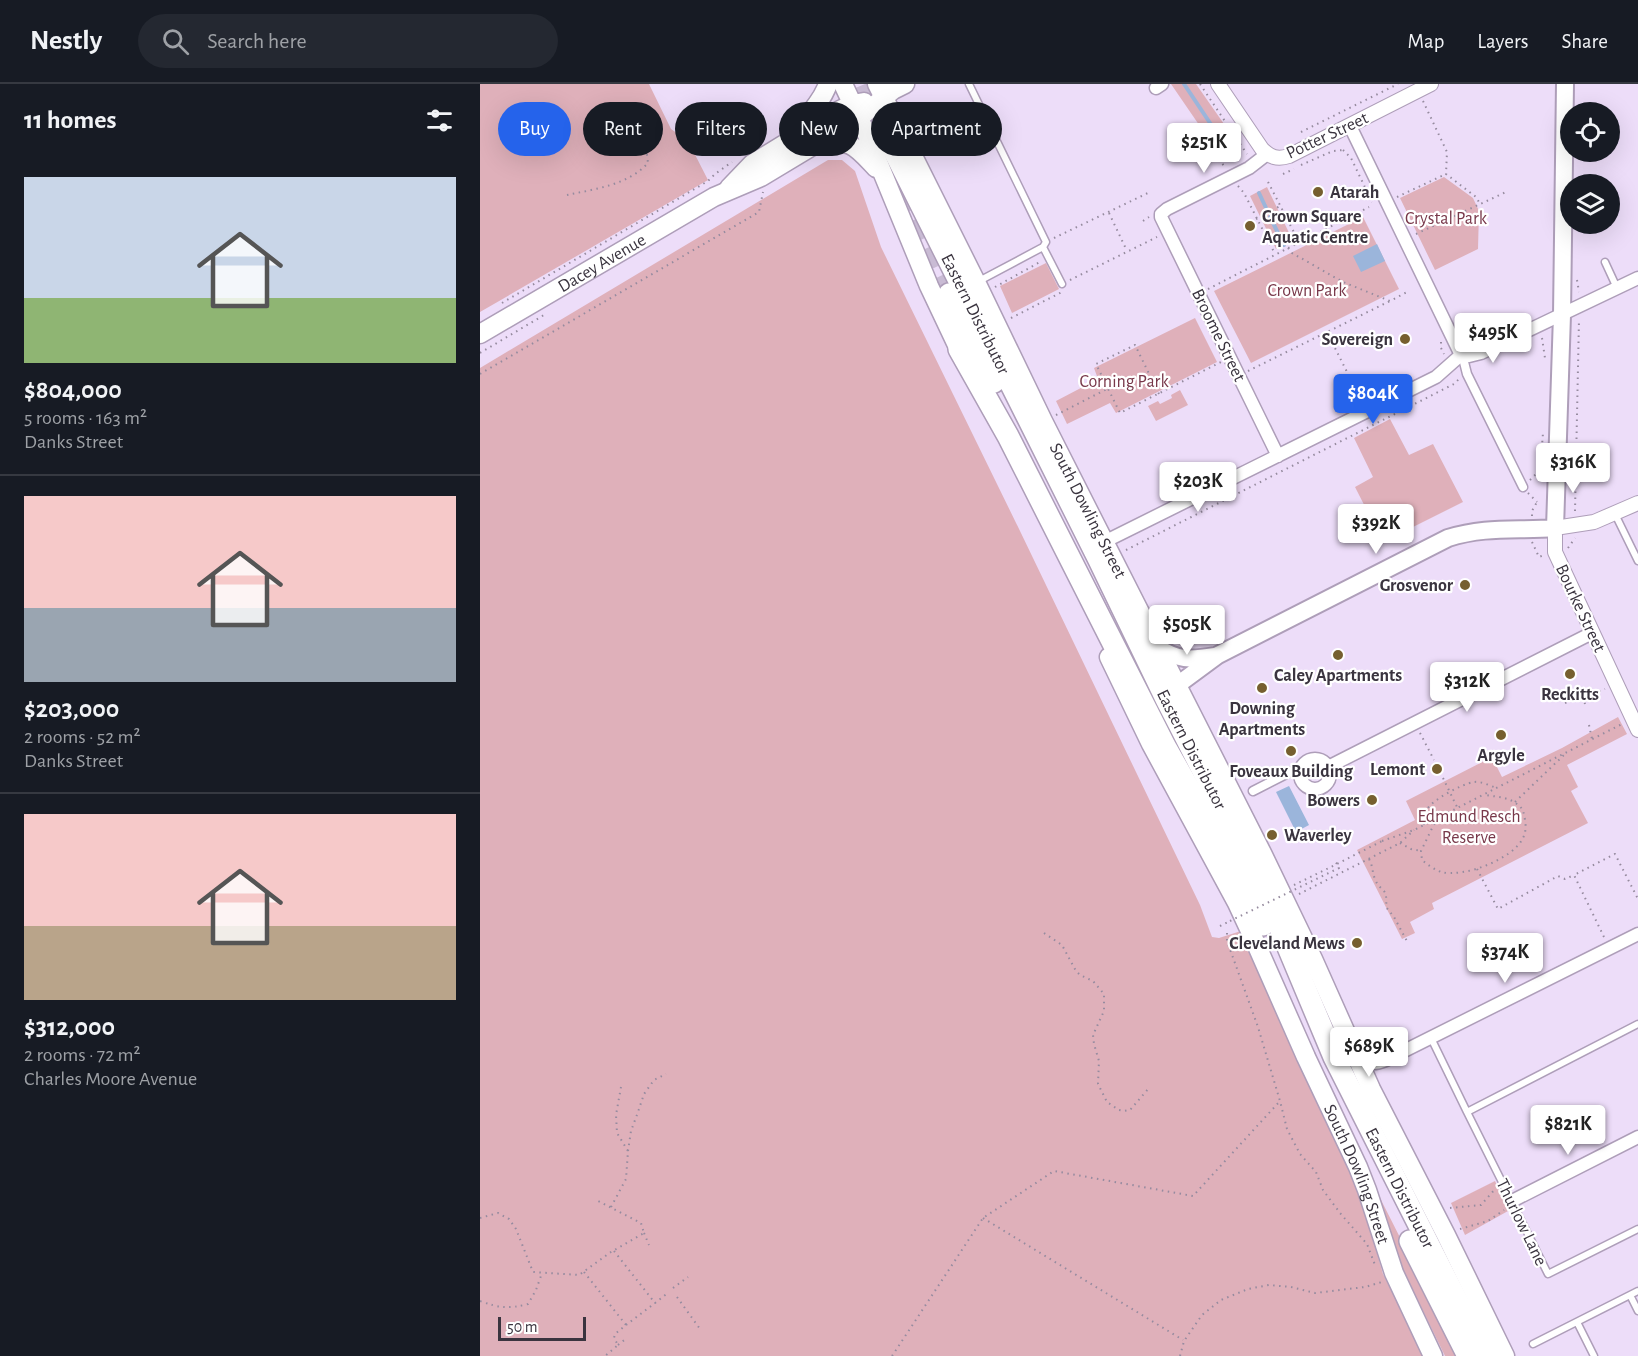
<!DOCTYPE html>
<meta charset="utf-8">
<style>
:root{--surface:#171b24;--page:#242831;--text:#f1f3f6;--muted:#9ea1a6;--line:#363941;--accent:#2563eb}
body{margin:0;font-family:"Alegreya Sans",sans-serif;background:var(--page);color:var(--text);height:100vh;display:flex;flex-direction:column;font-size:22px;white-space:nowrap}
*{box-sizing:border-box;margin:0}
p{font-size:20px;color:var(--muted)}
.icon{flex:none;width:33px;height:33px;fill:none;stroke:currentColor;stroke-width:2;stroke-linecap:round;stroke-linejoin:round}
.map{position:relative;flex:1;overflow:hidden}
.sheet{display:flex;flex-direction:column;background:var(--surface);width:480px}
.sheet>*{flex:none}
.hud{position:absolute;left:18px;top:18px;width:570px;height:54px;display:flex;gap:12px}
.tools{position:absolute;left:1080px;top:18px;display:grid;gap:12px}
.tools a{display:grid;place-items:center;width:60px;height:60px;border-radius:50%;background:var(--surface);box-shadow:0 6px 24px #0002;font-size:30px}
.scale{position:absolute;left:18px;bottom:15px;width:88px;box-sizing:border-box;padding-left:6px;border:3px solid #3a343f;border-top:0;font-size:16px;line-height:21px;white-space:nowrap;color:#3a343f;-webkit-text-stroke:4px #fff;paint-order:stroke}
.price{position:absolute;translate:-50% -51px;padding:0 14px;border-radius:6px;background:#fff;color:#222;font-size:20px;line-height:39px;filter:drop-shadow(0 2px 3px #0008)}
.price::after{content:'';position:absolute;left:50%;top:36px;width:18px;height:14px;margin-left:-9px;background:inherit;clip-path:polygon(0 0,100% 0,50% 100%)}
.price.current{background:var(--accent);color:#fff}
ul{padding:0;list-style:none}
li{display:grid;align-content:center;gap:12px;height:318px;padding:0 24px}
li+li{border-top:2px solid var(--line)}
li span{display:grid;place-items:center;height:186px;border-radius:0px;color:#555}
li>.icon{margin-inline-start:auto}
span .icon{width:108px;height:108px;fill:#fffc;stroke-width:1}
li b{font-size:26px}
h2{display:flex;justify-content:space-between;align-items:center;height:72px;padding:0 24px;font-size:26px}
.pill{padding:0 21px;border-radius:27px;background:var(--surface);box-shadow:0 6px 24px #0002;font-size:21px;line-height:54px}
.pill.current{background:var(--accent);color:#fff}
header{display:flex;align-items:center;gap:36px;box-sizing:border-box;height:84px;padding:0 30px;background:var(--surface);border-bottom:2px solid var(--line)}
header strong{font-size:28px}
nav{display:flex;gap:33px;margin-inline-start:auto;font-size:21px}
.search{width:420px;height:54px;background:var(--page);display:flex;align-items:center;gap:15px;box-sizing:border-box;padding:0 21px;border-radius:33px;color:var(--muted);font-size:22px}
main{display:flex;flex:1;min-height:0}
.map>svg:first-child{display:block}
</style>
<header>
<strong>Nestly</strong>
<div class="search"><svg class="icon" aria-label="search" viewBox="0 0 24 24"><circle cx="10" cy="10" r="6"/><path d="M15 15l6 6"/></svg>Search here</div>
<nav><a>Map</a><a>Layers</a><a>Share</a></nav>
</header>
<main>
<section class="sheet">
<h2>11 homes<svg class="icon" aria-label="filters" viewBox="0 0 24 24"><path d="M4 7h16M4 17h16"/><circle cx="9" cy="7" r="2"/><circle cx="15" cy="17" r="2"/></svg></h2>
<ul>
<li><span style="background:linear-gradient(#c9d6e8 65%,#8fb573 0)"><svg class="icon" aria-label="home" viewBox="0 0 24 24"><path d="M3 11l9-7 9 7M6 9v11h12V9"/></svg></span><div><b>$804,000</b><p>5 rooms · 163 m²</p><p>Danks Street</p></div></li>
<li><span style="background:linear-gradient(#f6c9c9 60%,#9aa5b1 0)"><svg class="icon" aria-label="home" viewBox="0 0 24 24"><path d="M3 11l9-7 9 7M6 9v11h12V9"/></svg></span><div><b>$203,000</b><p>2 rooms · 52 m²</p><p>Danks Street</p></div></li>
<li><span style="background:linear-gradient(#f6c9c9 60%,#b9a48a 0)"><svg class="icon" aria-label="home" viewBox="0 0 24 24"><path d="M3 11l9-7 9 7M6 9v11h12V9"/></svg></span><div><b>$312,000</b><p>2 rooms · 72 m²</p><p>Charles Moore Avenue</p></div></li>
</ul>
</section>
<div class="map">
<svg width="1158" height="1272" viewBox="0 0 1158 1272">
<rect width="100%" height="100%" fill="#edddf9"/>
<path fill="#dfb0ba" d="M0,0h169l22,45 17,12 20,39 -228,132z
M691,0h25l42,60 -19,10z
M348,76h14l13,11 26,76 139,284 180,374 12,32 7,1 22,-7 119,263 23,80 42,82h-945v-988z
M964,93l29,21 6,13 -1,38 -43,21 -35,-72z
M787,103l26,54 -17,8 -26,-53z
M883,133l36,72 -148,74 -37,-72z
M566,179l13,26 -47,24 -12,-27z
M715,234l22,44 -101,51 -6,-10 -43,21 -11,-23 42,-22 -4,-11z
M700,306l8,15 -32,16 -8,-15 10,-5 2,3 12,-6 -1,-3z
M910,335l19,36 24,-11 30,58 -80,40 -28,-55 18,-10 -19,-39z
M1138,633l9,17 -60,31 11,22 -7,4 17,32 -156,80 2,6 -24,13 5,11 -13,6 -45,-89 58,-30 -9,-19 86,-44 10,20 60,-29z
M1015,1097l13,30 -43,24 -14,-32z
M898,1113l2,1 80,158h-15l-42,-86z"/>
<path fill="#9bb5db" d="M897,160l8,17 -24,11 -8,-16z
M809,702l20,39 -13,7 -20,-40z"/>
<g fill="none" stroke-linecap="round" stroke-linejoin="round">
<path stroke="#9bb5db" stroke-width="4" d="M704,0l42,63
M779,109l8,17
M790,133l14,28"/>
<path stroke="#c9bbd4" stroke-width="21" stroke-dasharray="21 10" stroke-linecap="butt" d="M385,0l26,61
M407,80l62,130"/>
<defs>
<path id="service" d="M489,0l77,158 -3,5 19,37
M1125,178l12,26
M499,197l64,-34
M1135,430l23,47
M951,954l36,74 171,-88
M987,1028l81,162 90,-45
M1150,1211l8,16
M1097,1238l17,34
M1053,1260l105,-53"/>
<path id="pedestrian" d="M982,270l5,20 56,113
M773,707l49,-25"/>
<path id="minor" d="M676,4l6,-4
M870,42l109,225 3,3
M787,70l-18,14 -82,41 -6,5v3l117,239
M982,270l7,2 12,-3 157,-75
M624,458l332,-165 26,-23
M820 690a15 15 0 1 1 30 0a15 15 0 1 1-30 0Z
M848,683l264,-134
M877,973c11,7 17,8 29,3l252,-126
M1032,1117l126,-64"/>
<path id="tertiary" d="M738,0l44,65c8,8 15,11 27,7l142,-72
M1158,419l-44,19 -39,6v24l83,178"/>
<path id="secondary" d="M676,562c22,15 34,14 59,10
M696,602l42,-31 230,-117c38,-12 68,-7 107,-10l7,-213 3,-231"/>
<g id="primary">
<path d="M363,0l24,51 62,151 35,74"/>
<path id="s1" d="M397,0l99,198 67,139 220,434 50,104 58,130 75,146 59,121"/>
<path d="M314,48c13,-16 27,-29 34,-48"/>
<path d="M340,60c31,-6 36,3 56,24"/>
<path d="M249,104l23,-24 88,-54 13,-6 11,-2"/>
<path id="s2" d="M0,250l234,-137 47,-20 98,-59 34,-28 12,-6"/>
<path id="s3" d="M629,573l42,87 86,159 20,43 49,111 52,110 9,23 27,83 39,83"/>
</g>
<g id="motorway">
<path id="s4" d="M411,61l208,415 67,139 98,191 70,167 151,299"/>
<path d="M469,210l45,88"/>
<path d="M479,265l49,87 157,310 76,134"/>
<path d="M756,782l27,59"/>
<path d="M930,1157l58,115"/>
</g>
</defs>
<use href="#service" stroke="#ae9eb9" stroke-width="9"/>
<use href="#pedestrian" stroke="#ae9eb9" stroke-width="11"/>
<use href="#minor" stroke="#ae9eb9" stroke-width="15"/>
<use href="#tertiary" stroke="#ae9eb9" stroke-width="16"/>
<use href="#secondary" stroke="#ae9eb9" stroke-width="20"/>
<use href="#primary" stroke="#ae9eb9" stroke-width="21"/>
<use href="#motorway" stroke="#ae9eb9" stroke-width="24"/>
<path stroke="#968b9f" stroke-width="2" stroke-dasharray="1.5 4.5" stroke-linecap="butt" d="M720,0l47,70
M943,17l24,51 -1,22 30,23 4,7
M821,48l97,-48
M863,66l8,8 21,44
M739,75l5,7
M821,81l32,-14 10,-1
M803,90l11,-5
M788,98l31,60
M758,102l6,7 31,61
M87,111c28,-6 61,-10 81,-32l-1,-8 -12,-23
M917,113l49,-23
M629,129l18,38
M776,135l24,-13
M663,137l6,-4
M936,150l90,-42
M574,154l96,-46
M808,164l4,5 51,29 47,19 19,-10
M590,196l87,-43
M1097,196l2,12
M515,203l45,-25
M728,205l161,-82
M22,219l206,-122 7,-7 17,-12
M531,234l51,-26
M847,248l35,70
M1062,254l3,20
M961,258v6l3,6
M0,269l64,-38
M768,287l142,-70
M0,290l279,-162 4,-20
M679,310l-24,-49 -39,19 24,49 101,-51
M576,331l51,-26
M1050,396l10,-10 3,-37
M1048,409l9,9
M1095,427l4,-192
M1052,432v-5l5,-9
M1052,458l7,15 5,-2
M1088,464l7,-10
M646,466l328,-166 5,-5
M1103,613l2,7
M1085,619l40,-14
M1109,641l3,14
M940,649l14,27
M963,694l14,29
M1035,718l50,-48
M957,734l-16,33 1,9c6,5 12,9 19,12 23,6 72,-13 82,-34 3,-6 3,-12 2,-18 -1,-7 -2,-12 -8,-16 -9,-7 -20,-7 -31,-9
M944,741c0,-4 0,-10 2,-14 5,-11 36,-27 48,-29 8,-1 16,4 23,6
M902,757l32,-11 208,-106
M920,759l11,6 10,2
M889,775c4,7 3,13 6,20 5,14 13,6 11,28l8,10 14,26
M997,785l21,40 60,-33 7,3 9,-4
M814,801l43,-21 -2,-3
M819,810l101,-51 14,-13
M740,842l10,-5
M564,849l18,12 14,26 4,4 13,6 11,13v17l-11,24 1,9 5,17 -1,23 9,18 12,8 5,1 6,-1 19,-22
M747,849v8l31,86 22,74 7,28 13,25 16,18 7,18 17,23 27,31 8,21
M1124,853l-30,-62 41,-21 23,45
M148,1067l3,-20 7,-19 6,-18 10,-14 12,-6
M131,1123l15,-28 2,-28 -11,-18 -1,-18 5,-28
M970,1124l31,-3 15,-17
M0,1134l18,-5 11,6 7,10 17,43 46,3 32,-23 33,-19 -3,-10 -43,-22
M503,1134l200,122
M980,1145l28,-8 16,-11
M164,1149l5,12
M134,1167l41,52 14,-11
M104,1188l42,53 -11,9 -1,4 4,7 -13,11
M193,1204l15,-11
M197,1213l23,32
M0,1217c19,7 29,8 48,3l8,-14 6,-17
M146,1241l29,-22
M138,1261l9,-7
M412,1272l91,-138 71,-47 139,25 87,-95
M700,1272l4,-15 18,-26 19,-15 27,-11 21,-4 22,2 24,6 50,-6 17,-5"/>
<use href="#service" stroke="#fff" stroke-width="6"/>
<use href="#pedestrian" stroke="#fff" stroke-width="8"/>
<use href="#minor" stroke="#fff" stroke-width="12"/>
<use href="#tertiary" stroke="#fff" stroke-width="14"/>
<use href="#secondary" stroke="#fff" stroke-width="16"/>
<use href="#primary" stroke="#fff" stroke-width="18"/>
<use href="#motorway" stroke="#fff" stroke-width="21"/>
<path stroke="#968b9f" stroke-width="2" stroke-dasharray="1.5 4.5" stroke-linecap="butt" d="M750,837l109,-53 -2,-4 45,-23"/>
</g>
<g fill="#765f2f" stroke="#fff" stroke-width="2">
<circle cx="838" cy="108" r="6"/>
<circle cx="770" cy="142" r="6"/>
<circle cx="925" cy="255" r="6"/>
<circle cx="985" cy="501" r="6"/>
<circle cx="858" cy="571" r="6"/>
<circle cx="1090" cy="590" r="6"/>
<circle cx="782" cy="604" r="6"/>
<circle cx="1021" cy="651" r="6"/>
<circle cx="811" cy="667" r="6"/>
<circle cx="957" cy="685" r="6"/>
<circle cx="892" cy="716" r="6"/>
<circle cx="792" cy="751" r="6"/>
<circle cx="877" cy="859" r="6"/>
</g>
<g text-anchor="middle" stroke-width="4.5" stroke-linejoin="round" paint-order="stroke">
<g font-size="18" fill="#3a343f" stroke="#fff">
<text transform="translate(847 51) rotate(-25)" y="6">Potter Street</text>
<text dy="6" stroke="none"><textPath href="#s2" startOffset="141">Dacey Avenue</textPath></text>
<text dy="6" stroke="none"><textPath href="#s4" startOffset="189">Eastern Distributor</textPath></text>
<text transform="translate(739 251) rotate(64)" y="6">Broome Street</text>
<text dy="6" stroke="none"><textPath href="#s1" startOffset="476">South Dowling Street</textPath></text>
<text transform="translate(1101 524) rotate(65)" y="6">Bourke Street</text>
<text dy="6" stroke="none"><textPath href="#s4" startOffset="675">Eastern Distributor</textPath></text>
<text dy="6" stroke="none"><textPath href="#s3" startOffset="574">South Dowling Street</textPath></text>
<text dy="6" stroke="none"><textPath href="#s4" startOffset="1161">Eastern Distributor</textPath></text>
<text transform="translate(1042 1138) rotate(64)" y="6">Thurlow Lane</text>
</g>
<g font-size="18" font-weight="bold" fill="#3a343f" stroke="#fff" text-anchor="end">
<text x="850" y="114" text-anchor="start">Atarah</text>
<text x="782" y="138" text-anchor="start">Crown Square<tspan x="782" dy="21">Aquatic Centre</tspan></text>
<text x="913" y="261">Sovereign</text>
<text x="973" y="507">Grosvenor</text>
<text x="858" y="597" text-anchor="middle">Caley Apartments</text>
<text x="1090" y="616" text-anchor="middle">Reckitts</text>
<text x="782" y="630" text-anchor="middle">Downing<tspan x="782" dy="21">Apartments</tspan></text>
<text x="1021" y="677" text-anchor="middle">Argyle</text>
<text x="945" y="691">Lemont</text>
<text x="811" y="693" text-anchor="middle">Foveaux Building</text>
<text x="880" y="722">Bowers</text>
<text x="804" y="757" text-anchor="start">Waverley</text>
<text x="865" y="865">Cleveland Mews</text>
</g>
<g font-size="18" fill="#78384a" stroke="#fff">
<text x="966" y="140">Crystal Park</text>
<text x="827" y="212">Crown Park</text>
<text x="644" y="303">Corning Park</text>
<text x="989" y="738">Edmund Resch<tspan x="989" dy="21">Reserve</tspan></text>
</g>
</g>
</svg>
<div class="tools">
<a><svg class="icon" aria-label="locate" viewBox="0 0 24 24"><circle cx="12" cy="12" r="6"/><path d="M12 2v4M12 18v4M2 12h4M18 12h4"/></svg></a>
<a><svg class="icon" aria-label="layers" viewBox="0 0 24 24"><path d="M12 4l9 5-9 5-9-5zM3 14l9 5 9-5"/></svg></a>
</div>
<div class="scale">50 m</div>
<b class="price" style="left:724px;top:90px">$251K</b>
<b class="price" style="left:1013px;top:280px">$495K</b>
<b class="price current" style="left:893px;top:341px">$804K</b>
<b class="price" style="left:1093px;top:410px">$316K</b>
<b class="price" style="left:718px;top:429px">$203K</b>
<b class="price" style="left:896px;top:471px">$392K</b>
<b class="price" style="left:707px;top:572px">$505K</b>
<b class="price" style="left:987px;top:629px">$312K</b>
<b class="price" style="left:1025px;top:900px">$374K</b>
<b class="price" style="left:889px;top:994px">$689K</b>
<b class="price" style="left:1088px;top:1072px">$821K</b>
<div class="hud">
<a class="pill current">Buy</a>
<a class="pill">Rent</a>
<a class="pill">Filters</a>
<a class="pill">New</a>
<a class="pill">Apartment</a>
</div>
</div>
</main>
